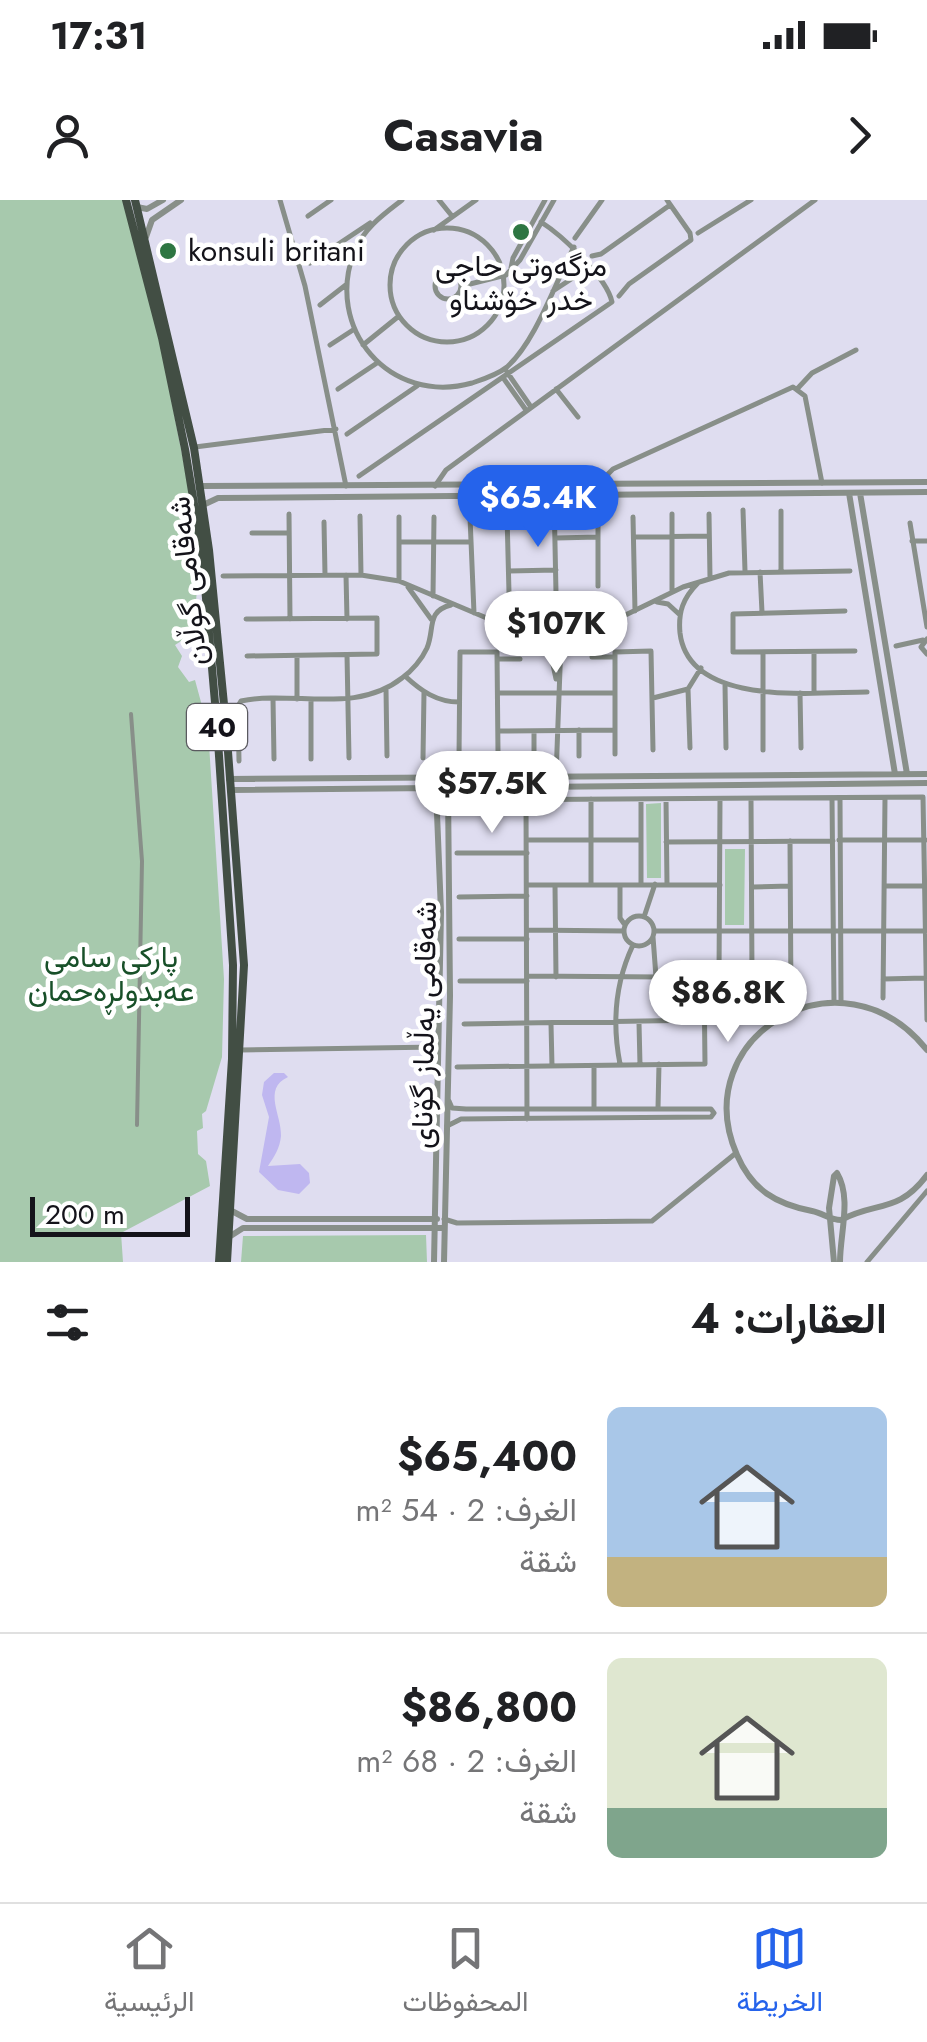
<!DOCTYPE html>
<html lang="ar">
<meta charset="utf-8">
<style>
:root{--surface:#fff;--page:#f6f6f6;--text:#202124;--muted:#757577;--line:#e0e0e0;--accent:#2563eb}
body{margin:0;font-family:Jost,Vazirmatn,sans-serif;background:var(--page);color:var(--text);direction:rtl;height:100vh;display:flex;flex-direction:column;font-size:38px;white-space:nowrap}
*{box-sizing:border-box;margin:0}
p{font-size:32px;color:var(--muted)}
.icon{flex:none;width:55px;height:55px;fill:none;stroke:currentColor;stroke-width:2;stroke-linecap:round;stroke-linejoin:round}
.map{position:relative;height:1062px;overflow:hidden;direction:ltr}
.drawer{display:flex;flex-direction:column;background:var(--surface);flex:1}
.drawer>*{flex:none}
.scale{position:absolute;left:30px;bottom:25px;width:160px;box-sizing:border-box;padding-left:10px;border:5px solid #14131a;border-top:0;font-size:28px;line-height:35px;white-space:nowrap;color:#14131a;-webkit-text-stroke:8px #fff;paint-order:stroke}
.price{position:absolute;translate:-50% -85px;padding:0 22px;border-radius:35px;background:#fff;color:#222;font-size:32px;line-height:65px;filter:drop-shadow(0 2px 5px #0008)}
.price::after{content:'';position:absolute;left:50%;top:60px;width:30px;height:22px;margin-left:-15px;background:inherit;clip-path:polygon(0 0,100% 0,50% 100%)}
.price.selected{background:var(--accent);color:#fff}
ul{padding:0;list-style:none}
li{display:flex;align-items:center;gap:30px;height:250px;padding:0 40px}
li+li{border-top:2px solid var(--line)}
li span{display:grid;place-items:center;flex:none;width:280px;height:200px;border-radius:15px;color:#555}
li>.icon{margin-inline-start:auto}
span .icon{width:120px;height:120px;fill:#fffc;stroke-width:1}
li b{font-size:42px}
h2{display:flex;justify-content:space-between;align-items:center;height:120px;padding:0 40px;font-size:42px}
.status{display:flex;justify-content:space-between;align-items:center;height:70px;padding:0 50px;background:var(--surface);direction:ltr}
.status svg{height:28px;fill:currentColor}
header{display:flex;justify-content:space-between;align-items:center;height:130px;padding:0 40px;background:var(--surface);font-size:45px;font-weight:700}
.menu{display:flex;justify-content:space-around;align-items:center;height:140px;border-top:2px solid var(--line);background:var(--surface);font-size:28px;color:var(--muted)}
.menu a{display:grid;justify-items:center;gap:5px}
.menu .selected{color:var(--accent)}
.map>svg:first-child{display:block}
</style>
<div class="status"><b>17:31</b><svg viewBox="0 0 49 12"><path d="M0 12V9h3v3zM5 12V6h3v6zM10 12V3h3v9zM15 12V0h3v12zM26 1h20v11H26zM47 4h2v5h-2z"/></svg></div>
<header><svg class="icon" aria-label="forward" viewBox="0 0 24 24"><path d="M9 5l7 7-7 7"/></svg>Casavia<svg class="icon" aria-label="person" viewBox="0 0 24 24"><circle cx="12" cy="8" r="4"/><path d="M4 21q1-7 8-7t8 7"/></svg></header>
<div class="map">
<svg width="927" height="1062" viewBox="0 0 927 1062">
<rect width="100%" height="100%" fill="#dfddf0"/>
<path fill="#a7c9ad" d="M0,0h125c20,74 37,148 51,224 12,62 33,150 13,212l-14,9 7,11 -4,11 11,15 6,-2 13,48 16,251 -2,78 -16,54 -4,3 1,14 -6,3 1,23 8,7 4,25 -89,47 2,29h-123z
M661,603v75h-14l-1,-74z
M725,649h20l-1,76h-19z
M426,1035l1,27h-186l2,-26z"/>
<path fill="#bfb7f0" d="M274,873h10l4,4c-26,12 -6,38 -7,59 -1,12 -7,21 -13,30l32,-2 9,9 1,10 -11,11 -21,-4 -19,-18 10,-55 -7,-22 2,-13z"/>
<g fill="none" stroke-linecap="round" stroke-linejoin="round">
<path stroke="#888f89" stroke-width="4" d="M131,514l11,147 -5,264"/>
<path stroke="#888f89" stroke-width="5" d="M280,0l25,86 41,200
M402,0c-18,14 -37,27 -47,50 -32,78 35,156 117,133 12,-4 25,-8 35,-16 29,-26 48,-84 67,-120
M439,0l13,16
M308,16l23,-16
M390 85a57 57 0 1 1 114 0a57 57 0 1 1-114 0Z
M434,30l42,-30
M698,33l53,-33
M575,38l27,-38
M592,56l9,-2 69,-49
M310,63l60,-40
M511,68l2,-10 32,-58
M435 86a13 13 0 1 1 26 0a13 13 0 1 1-26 0Z
M462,86l44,-11 14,-15 34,-60
M553,91l35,-23
M619,96l10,-12 62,-44 -1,-7 -23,-33
M320,105l27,-21
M330,145l23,-15
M363,145l36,-29
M507,172l24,35
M504,179l22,31
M798,188l14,-15 44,-23
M338,189l39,-26
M556,189l22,28
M347,234l70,-48
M195,247l141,-18
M359,276l253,-174c-5,-24 -49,-66 -71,-80
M606,285l2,-11 5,-5 180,-82 12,9 17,87
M435,286l11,-16 369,-270
M554,296l2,97 6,31
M743,310l2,61
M781,311v61
M289,314l1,105
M709,314l1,64
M507,315l2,78
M360,316l1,59
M598,316v70
M399,317v64
M470,317l4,96
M633,317l2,94
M324,322l1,53
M910,323l17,104
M252,333h37
M634,337l75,-1
M556,338l42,-1
M912,341h15
M400,342h71
M509,371l47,-1
M760,372l2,40
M346,375l1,44
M223,376l138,-1 38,6 90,38 57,20
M698,383c-15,15 -20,29 -18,50 9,75 136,59 187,59
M408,387l23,32
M672,392v-78
M433,396l1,-79
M657,402l11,2 12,11
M845,411l-112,3v38l122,-1
M246,419l131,-1v36l-130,2
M544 433a11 11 0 1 1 22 0a11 11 0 1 1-22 0Z
M549,423l5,-22
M927,439l-6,8 6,7
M563,440l46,-17 74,-36 46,-14 121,-2
M548,441l8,38
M896,446l27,-6
M347,455l2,103
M592,457h23
M498,459h22
M405,476c16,15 32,26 54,26
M725,484l1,64
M386,489l1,67
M688,489l2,59
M814,492v-40
M498,493h117
M800,493l1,55
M653,498l35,-9 13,-21
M273,499l1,60
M297,499v-42
M579,530v26
M498,531l117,-1
M763,550v-97
M534,552v-21
M615,554v-102l36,-1 2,99
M423,558l1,-66
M459,558l1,-106h37l1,101
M311,559v-60
M239,561l-1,-55 3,-5c53,-11 114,14 161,-23 10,-7 20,-19 25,-30 8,-19 -1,-37 24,-43
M556,577l5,-135
M832,598l2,204
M840,598l1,204
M526,599l1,320
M591,599v86
M666,599l1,86
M751,599l1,178
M453,600l470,-3 4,223
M527,640h114
M839,640h87
M790,641l1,159
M666,642l167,-1
M457,653h70
M641,684v-85
M528,685h192
M555,685l1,92
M620,685v33l5,7
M885,686h39
M753,687l37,-1
M459,697l68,-1
M624 731a15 15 0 1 1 30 0a15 15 0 1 1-30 0Z
M644,717l11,-33
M527,730l97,1
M654,731h272
M653,737l3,40
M459,739h68
M527,776l263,2
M719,777l1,-178
M883,779l42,-1
M460,781h67
M883,798l2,-200
M639,823l1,42
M464,824l241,-4
M551,824l1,42
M240,850l198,-3
M620,864c-8,-41 -5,-81 13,-119
M594,866v42
M457,867l248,-3 -1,-87
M449,901l3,7 14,1h245l3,4
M658,908l1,-44
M447,926l14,-7 250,-2 3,-4
M444,1019l13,4 195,-2 84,-68
M867,1062l60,-71"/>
<path stroke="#888f89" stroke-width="6" d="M137,7l10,2 16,-9
M146,37l6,-17 29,-20
M200,286l727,-4
M849,293l46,281
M860,293l47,281
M203,305l15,-7 709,-6
M229,579l698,-5
M230,590l697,-7
M927,850c-85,-107 -242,-14 -190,105 15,35 39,49 75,56 11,2 18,9 29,9 35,-19 57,-6 86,-45
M230,1010l17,9h190
M229,1037l14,-9h201
M434,1062l7,-350 -5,-123
M444,1062l6,-266 -2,-207
M834,1062l-5,-54 5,-32 3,-3c15,25 3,60 3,89"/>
<path stroke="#424e44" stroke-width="8" d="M126,0l36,138 23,111 17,103 15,174 16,239 -1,94 -13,203
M135,0l59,248 15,102 17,175 18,240 -17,297"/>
</g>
<g fill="#2e7642" stroke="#fff" stroke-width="4">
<circle cx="521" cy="32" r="10"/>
<circle cx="168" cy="51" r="10"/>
</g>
<g text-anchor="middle" stroke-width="9" stroke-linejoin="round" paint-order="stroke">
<rect fill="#fff" stroke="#5a5a5f" stroke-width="2.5" x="187" y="504" width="60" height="46" rx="8"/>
<g font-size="28" font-weight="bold" fill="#14131a">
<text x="217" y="537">40</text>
</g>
<g font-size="30" fill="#14131a" stroke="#fff" text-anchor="start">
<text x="188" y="61">konsuli britani</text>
<text x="521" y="76" text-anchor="middle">مزگه‌وتی حاجی<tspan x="521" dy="34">خدر خۆشناو</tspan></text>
</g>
<g font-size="30" fill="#14131a" stroke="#fff">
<text transform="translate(188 381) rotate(-96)" y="10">شەقامی گوڵان</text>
<text transform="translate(424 825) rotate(-89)" y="10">شەقامی یەڵماز گۆنای</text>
</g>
<g font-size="30" fill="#185029" stroke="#fff">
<text x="111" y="767">پارکی سامی<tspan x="111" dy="34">عەبدولڕەحمان</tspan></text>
</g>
</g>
</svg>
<div class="scale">200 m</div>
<b class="price selected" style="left:538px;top:350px">$65.4K</b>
<b class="price" style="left:556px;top:476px">$107K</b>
<b class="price" style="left:492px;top:636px">$57.5K</b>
<b class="price" style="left:728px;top:845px">$86.8K</b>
</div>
<section class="drawer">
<h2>العقارات: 4<svg class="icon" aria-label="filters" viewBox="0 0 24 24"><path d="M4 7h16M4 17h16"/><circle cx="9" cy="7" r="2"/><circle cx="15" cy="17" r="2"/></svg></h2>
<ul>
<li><span style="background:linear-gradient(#a9c7e8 75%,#c2b280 0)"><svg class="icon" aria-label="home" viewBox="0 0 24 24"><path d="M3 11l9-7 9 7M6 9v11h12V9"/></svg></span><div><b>$65,400</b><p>الغرف: 2 · 54 m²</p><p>شقة</p></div></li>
<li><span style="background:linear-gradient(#dfe7d0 75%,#7fa58c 0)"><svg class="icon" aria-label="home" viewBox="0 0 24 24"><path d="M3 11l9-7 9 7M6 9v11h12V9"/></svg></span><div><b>$86,800</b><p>الغرف: 2 · 68 m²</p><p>شقة</p></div></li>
</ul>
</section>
<nav class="menu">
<a class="selected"><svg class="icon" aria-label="map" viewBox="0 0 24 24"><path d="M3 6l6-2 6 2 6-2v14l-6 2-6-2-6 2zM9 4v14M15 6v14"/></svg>الخريطة</a>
<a><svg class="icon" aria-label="saved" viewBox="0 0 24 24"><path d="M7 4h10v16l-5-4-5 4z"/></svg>المحفوظات</a>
<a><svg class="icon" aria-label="home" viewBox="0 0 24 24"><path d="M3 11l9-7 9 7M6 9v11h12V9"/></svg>الرئيسية</a>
</nav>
